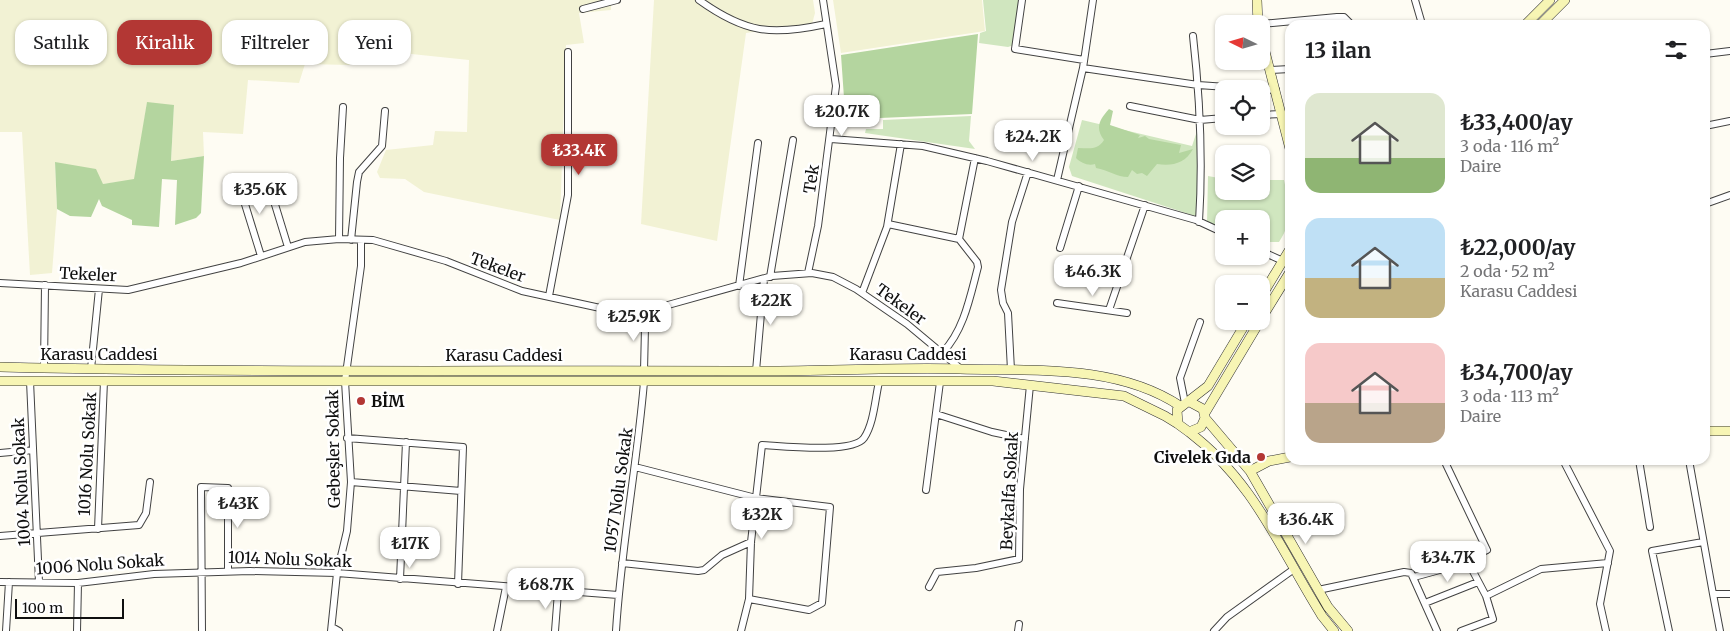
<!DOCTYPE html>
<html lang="tr">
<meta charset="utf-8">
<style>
:root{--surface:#fff;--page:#f6f6f6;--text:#202124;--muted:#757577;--accent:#b33734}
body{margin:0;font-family:Merriweather,serif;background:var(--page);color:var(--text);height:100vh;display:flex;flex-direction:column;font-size:19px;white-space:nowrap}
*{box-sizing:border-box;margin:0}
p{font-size:16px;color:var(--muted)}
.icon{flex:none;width:28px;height:28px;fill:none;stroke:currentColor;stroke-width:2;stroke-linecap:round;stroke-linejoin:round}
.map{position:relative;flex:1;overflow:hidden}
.side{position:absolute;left:1285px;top:20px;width:425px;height:445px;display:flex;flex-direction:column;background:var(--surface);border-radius:15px;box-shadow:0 1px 4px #0004}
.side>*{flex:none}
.top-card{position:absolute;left:15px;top:20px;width:475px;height:45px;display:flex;gap:10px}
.needle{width:32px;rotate:275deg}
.tools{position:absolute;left:1215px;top:15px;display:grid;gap:10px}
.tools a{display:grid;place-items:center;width:55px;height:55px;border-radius:10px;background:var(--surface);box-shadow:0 1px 4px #0004;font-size:25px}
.scale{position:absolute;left:15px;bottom:12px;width:109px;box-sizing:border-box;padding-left:5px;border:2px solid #0f0f0f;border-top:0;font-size:14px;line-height:18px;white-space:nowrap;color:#0f0f0f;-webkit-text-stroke:4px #fff;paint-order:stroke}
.price{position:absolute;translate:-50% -42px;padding:0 11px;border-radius:10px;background:#fff;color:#222;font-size:16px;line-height:32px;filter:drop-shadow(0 1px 2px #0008)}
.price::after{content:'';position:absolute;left:50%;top:30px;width:15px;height:11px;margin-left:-8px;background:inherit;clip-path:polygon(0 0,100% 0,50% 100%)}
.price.selected{background:var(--accent);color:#fff}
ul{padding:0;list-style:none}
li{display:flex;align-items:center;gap:15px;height:125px;padding:0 20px}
li span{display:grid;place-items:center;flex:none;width:140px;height:100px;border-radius:15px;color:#555}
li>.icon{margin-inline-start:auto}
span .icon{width:60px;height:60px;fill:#fffc;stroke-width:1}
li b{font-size:21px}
h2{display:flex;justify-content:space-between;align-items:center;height:60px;padding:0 20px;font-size:21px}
.pill{padding:0 18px;border-radius:15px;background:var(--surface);box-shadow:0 1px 4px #0004;font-size:18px;line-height:45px}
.pill.selected{background:var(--accent);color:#fff}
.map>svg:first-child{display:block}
</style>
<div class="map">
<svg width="1730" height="631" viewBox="0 0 1730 631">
<rect width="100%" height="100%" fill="#fefcf3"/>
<path fill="#f2f2d4" d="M0,0h611v10l-32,3 5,30 -18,2 -6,175 -136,-28 -19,-13 -25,-1 -3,-6 9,-22 47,-5 2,-14 32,1 2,-72 -115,-12 -4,17 -45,-1 -6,19 -51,-3 -5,54 -40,-2 1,24 -33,5 3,-55 -27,-3 -12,77 -32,4 -48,-22 2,47 -5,64 -22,2 -8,-143h-22z
M654,0h159l2,13 -3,11 -66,9 -29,208 -76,-17z
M833,0h149l3,31 -144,22z"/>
<path fill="#d0e6bf" d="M983,0h37l-6,45 -6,2 -29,-4 1,-10 6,-2z
M971,116l-2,25 6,8 -110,-16 1,-4h17v-9z
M1082,120l110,26 5,-15 2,4 -1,77 -3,4 -123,-40 -3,-9z
M1208,176l16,3v12h37v-11h23c5,23 9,42 -5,62h-18v-23h-37v10l-17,-6z"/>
<path fill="#b4d59f" d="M978,34l-6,80 -115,5 -12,-7 -4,-57z
M147,102l27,3 -3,56 33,-5 -3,57 -5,5 -21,7 2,-45 -15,-1 -3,48 -27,-2v-5l-30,-14 -3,-7 -8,18 -21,-1 -13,-7 -2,-47 41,7 7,15 31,-5z
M1109,109l4,2 -3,14 30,10 -2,3 7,-2 4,3 32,6 -2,8 14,-4c-8,15 -21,17 -36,15l-10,12 -5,-3 -5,1 -5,-4 -4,7c-11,0 -20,-7 -32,-9l-1,-4c-7,2 -14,-1 -19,-6l2,-10c11,0 19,3 26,-8 -9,-12 -5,-20 5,-31z"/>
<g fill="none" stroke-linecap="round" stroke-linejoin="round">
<defs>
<path id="street" d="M699,0c46,33 72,36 127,24
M1022,0l-7,49 69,11
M1415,0l7,24 -5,1
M583,9l34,-9
M1261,24l76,-7h7l8,8
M1193,36c7,62 10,123 6,186
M1705,54l25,-3
M1083,68l115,17 58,4
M1271,70l19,-1
M1261,89l15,1
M1130,106l70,14 24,-2
M1261,115l21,-1
M1705,126l25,-5
M831,139l92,7 64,15 209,59 28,13
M1057,180l26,-112 10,-68
M273,198l15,49
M238,201h6l17,55
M1705,204l25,-9
M888,224l71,15 18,23 1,5c-8,30 -14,63 -35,85
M339,239l1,-81 3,-51
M959,239l16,-81
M351,240l6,-58 2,-10 23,-26 3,-35
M1060,248l19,-62
M1261,251l22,10
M808,273l10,-47 18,-140 -13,-86
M770,277l23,-137
M0,283l128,7 113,-27 64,-21 34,-3 34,1 73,21 76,30 92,20 29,1 129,-36 40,-3 21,4 23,12 51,35 54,45
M739,286l19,-143
M862,293l25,-66 14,-83
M549,296l19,-101v-143
M1057,303l70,10
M1109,310l36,-105
M643,312l2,15 -1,44
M44,368l1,-83
M91,369l8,-80
M1011,370l-3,-57 -5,-10 -2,-13 11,-68 16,-50
M756,371l8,-92
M30,381l9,201
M1185,403l-5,-25 20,-56
M936,414l56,18 33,7
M1705,423l1,8
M347,438l116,9 -5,137
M0,453l33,-3
M1563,460l47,91 -10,53 6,27
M1639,460l11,67
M1689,460l24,134h17
M635,467l121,31 74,9 -8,96 -13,7 -60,-11
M351,482l110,9
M926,490l14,-108
M98,529l6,-148
M0,536l139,-11 7,-12 4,-31
M1467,560l19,36
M622,563l76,8 6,-1 18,-15 29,-13
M1414,577l33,-9 40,-18 -43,-90
M400,579l6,-137
M0,582l78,1 76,-9 96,-3 87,2 281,22
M929,587l8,-15 39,-4 43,-9 1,-70 10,-104
M1318,590l86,-18 7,1 26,58
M1713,594l7,37
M1425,603l53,-21
M332,627l7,4
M6,631l3,-49
M77,631l1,-48
M202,631l-1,-144 27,1v83
M331,631l6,-58 10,-42 4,-49 -6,-101 16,-115v-26
M497,631l9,-44
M555,631l3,-39
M616,631c5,-83 21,-166 28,-249
M741,631l8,-32 2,-57 11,-97c20,1 91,9 102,-7 10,-15 11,-39 15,-56
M1018,631l1,-7
M1214,631l13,-14 67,-48
M1461,631l32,-12 -7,-23 55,-27 67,-6
M1669,631l-17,-80 51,-9"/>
<path id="secondary" d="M1257,0l1,24
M1525,25l25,-25
M1540,25l25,-25
M1261,36l29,113
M1261,297l29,-48
M1261,319l29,-47
M0,367c248,6 497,3 746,4 71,1 143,-4 214,-2 73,2 157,-5 220,37
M0,381h993l131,15 41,20 13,8
M1190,402l13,7 2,9 -4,9 -12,5 -11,-8 -1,-14 31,-24 39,-65
M1205,413l55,-92
M1205,418l45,53 78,136 20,24
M1705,431h25
M1189,432c65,49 91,117 133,184l12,15
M1250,471l19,-10 21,-4"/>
</defs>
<use href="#street" stroke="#424242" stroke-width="8"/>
<use href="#secondary" stroke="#313131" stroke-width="10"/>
<use href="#street" stroke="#fff" stroke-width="6"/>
<use href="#secondary" stroke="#f7f5b4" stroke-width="9"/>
</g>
<g fill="#b33734" stroke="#fff" stroke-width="2">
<circle cx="361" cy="401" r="5"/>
<circle cx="1261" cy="457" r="5"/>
</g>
<g text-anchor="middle" stroke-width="5" stroke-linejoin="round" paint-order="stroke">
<g font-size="16" fill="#0f0f0f" stroke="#fff">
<text transform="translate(811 179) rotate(-81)" y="6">Tek</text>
<text transform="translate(498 267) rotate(20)" y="6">Tekeler</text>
<text transform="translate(88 274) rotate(3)" y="6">Tekeler</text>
<text transform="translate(901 304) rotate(36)" y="6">Tekeler</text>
<text x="99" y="360">Karasu Caddesi</text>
<text x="908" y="360">Karasu Caddesi</text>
<text x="504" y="361">Karasu Caddesi</text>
<text transform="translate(333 449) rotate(-91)" y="6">Gebeşler Sokak</text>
<text transform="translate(87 454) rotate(-87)" y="6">1016 Nolu Sokak</text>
<text transform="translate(21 482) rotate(-93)" y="6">1004 Nolu Sokak</text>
<text transform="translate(618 490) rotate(-82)" y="6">1057 Nolu Sokak</text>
<text transform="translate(1009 491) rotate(-87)" y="6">Beykalfa Sokak</text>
<text transform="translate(290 559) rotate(2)" y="6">1014 Nolu Sokak</text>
<text transform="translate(100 564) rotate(-4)" y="6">1006 Nolu Sokak</text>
</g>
<g font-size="16" font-weight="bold" fill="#0f0f0f" stroke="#fff" text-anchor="start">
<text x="371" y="407">BİM</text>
<text x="1251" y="463" text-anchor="end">Civelek Gıda</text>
</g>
</g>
</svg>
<div class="tools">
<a><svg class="needle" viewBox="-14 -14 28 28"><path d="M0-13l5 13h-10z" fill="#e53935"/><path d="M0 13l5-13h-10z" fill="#757577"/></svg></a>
<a><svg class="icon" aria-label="locate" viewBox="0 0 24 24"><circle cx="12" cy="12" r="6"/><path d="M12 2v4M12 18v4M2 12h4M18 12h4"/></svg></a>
<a><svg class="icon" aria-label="layers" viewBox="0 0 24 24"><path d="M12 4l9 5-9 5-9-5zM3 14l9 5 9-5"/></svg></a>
<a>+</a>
<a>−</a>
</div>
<div class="scale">100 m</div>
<b class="price" style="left:842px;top:137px">₺20.7K</b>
<b class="price" style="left:1033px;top:162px">₺24.2K</b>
<b class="price selected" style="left:579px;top:176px">₺33.4K</b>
<b class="price" style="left:260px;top:215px">₺35.6K</b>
<b class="price" style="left:1093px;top:297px">₺46.3K</b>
<b class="price" style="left:771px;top:326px">₺22K</b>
<b class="price" style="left:634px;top:342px">₺25.9K</b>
<b class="price" style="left:238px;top:529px">₺43K</b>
<b class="price" style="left:762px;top:540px">₺32K</b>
<b class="price" style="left:1306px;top:545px">₺36.4K</b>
<b class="price" style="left:410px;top:569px">₺17K</b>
<b class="price" style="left:1448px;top:583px">₺34.7K</b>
<b class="price" style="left:546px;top:610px">₺68.7K</b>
<div class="top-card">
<a class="pill">Satılık</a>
<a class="pill selected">Kiralık</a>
<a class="pill">Filtreler</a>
<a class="pill">Yeni</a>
</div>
<section class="side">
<h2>13 ilan<svg class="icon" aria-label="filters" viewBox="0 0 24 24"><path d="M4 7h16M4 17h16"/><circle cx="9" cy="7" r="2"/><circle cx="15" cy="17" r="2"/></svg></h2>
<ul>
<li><span style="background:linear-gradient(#dfe7d0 65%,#8fb573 0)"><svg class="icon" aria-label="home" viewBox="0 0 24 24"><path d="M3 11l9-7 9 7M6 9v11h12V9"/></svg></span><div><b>₺33,400/ay</b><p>3 oda · 116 m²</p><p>Daire</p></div></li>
<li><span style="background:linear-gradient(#bfe0f5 60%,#c2b280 0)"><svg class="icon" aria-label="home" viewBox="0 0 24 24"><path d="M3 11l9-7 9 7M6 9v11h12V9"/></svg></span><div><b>₺22,000/ay</b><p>2 oda · 52 m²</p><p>Karasu Caddesi</p></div></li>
<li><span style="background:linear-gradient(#f6c9c9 60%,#b9a48a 0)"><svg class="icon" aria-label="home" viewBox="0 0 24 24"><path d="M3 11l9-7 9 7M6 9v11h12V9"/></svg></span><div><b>₺34,700/ay</b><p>3 oda · 113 m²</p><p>Daire</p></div></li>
</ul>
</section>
</div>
